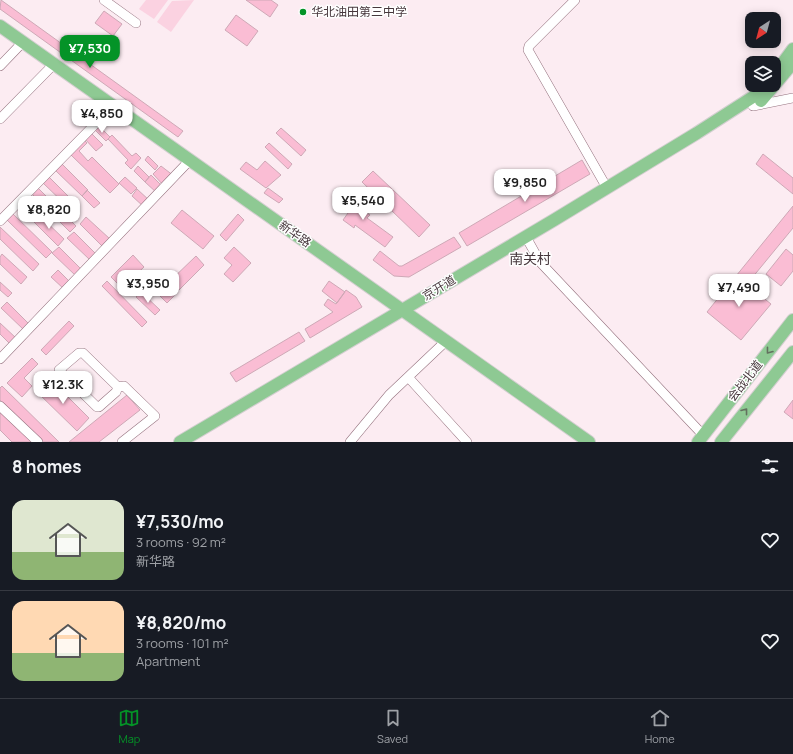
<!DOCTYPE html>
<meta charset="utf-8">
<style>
:root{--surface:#171b24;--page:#20242c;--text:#f1f3f6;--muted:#9ea1a6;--line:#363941;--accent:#049327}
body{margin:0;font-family:Manrope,"Noto Sans SC",sans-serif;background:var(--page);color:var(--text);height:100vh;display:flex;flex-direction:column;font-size:15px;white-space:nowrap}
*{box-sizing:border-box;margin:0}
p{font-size:13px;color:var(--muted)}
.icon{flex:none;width:22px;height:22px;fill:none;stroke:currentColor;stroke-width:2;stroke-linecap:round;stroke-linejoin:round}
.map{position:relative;height:442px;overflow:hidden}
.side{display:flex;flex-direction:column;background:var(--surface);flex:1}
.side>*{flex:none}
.needle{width:26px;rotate:216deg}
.fabs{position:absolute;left:745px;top:12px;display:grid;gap:8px}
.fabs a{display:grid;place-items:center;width:36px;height:36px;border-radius:8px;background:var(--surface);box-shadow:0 2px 10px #0003;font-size:20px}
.price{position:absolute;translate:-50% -34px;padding:0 9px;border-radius:8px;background:#fff;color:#222;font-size:13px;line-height:26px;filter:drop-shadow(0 1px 2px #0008)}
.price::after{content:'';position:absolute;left:50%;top:24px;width:12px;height:9px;margin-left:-6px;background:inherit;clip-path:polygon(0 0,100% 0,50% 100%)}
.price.on{background:var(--accent);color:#fff}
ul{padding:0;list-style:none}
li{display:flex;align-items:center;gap:12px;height:100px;padding:0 12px}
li+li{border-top:1px solid var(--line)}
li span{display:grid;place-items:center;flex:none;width:112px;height:80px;border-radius:12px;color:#555}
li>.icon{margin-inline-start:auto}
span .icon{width:48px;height:48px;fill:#fffc;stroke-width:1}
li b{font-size:17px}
h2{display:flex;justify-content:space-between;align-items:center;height:48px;padding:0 12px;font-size:17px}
.tab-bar{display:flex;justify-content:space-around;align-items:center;height:56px;border-top:1px solid var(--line);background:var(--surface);font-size:11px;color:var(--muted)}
.tab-bar a{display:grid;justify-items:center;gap:2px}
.tab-bar .on{color:var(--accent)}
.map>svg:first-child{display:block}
</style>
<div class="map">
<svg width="793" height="442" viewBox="0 0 793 442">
<rect width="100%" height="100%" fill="#fcecf2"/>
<path fill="#fbd2e1" d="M146,0h22l-14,19 -15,-10z
M194,0l-23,32 -14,-10 15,-21z"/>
<path fill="#fabdd4" stroke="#cea8b6" d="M1,0l182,131 -5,6 -178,-128z
M246,0h25l7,5 -8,12z
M104,11l18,13 -9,12 -18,-13z
M236,15l22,16 -11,15 -22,-16z
M99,126l11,11 -4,4 -11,-11z
M281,128l25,22 -5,6 -25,-23z
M90,132l13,13 -7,6 -12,-13z
M112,135l20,21 4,-3 5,5 -10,11 -6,-6 3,-3 -20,-21z
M84,140l3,3 -8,8 9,10 4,-4 27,27 -9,9 -40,-39z
M269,143l23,21 -4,5 -23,-22z
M763,154l30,24v16l-37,-30z
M148,156l10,10 -3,4 -10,-10z
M582,160l8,14 -123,72 -8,-13z
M265,161l16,14 -15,13 -26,-19 6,-7 11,8z
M61,163l27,27 -6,6 -27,-26z
M138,166l11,11 -4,5 -11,-11z
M161,166l13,10 -10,10 -11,-12z
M373,171l57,54 -11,12 -57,-55z
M151,175l12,12 -6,6 -12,-11z
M49,177l26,26 -5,6 -27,-26z
M125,177l12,11 -6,6 -12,-11z
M37,187l39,39 -6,6 -39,-39z
M268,188l15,11 -4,4 -15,-10z
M137,189l13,12 -6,6 -12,-11z
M87,190l13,13 -6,5 -12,-12z
M342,195l28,20 -3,3 26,19 -8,10 -30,-22 -1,3 -11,-8 5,-7 -12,-9z
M24,203l14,13 -5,5 -14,-13z
M793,206v22l-46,56 -11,-8z
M182,210l32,26 -11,13 -32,-26z
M12,213l40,39 -6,6 -40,-39z
M238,214l6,6 -18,21 -6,-6z
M39,215l25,24 -6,7 -25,-25z
M86,217l24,22 -7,8 -23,-23z
M0,227l39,37 -6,7 -33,-32z
M74,232l22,22 -6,6 -23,-22z
M454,237l7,10 -52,30 -15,-1 -21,-16 7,-9 19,15h3z
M59,247l23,23 -6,6 -24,-23z
M234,247l17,16 -18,19 -9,-8 8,-9 -8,-7z
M786,249l7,6v16l-12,15 -15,-12z
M2,254l25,23 -6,7 -21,-20v-7z
M133,255l11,12 -22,21 -11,-11z
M196,256l8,9 -26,26 -9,-9z
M58,270l12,12 -6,7 -13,-12z
M736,276l35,28 -30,36 -34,-28z
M160,280l15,15 -8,8 -15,-15z
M107,281l40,41 -5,5 -40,-41z
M329,281l16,11 -8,11 -15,-12z
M0,282l12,11 -4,4 -8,-7z
M346,290l10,7 6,10 -52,31 -5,-9 28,-17 -9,-7 4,-6 8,5z
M141,292l19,18 -5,5 -19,-18z
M7,302l22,22 -5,6 -23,-22z
M69,321l5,5 -28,29 -5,-5z
M0,323l16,15 -6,6 -10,-10z
M299,332l6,9 -69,41 -6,-9z
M32,358l6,6 -14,14 8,8 -10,11 -15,-14z
M50,379l39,39 -12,13 -40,-39z
M2,386l57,56h-16l-43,-42v-12z
M127,395l13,15 -41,32h-30z
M793,400v19l-9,-7z
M0,409l34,33h-22l-12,-12z"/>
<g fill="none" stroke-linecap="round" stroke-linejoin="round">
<defs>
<path id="minor" d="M104,0l32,23
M575,0l-46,46 -1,4 79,138
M0,66l23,-24
M753,106l40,-8
M0,119l54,-55
M0,221l113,-115
M526,237l14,25 163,173
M0,359l190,-199
M408,377l59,65
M118,387l-2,5 -17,15h-2l-38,-37 20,-17h4l35,34 6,-1 31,30 -33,26
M0,406l38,36
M350,442l39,-47 57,-54"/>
<path id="major" d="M0,26l589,416
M774,75l19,-26
M761,101l32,-38
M180,442l374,-222 143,-87 59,-38 9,-10
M698,442l95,-122
M721,442l72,-90"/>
</defs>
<use href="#minor" stroke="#95727f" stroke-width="10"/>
<use href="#major" stroke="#d3cfd0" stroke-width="14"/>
<use href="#minor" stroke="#fff" stroke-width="9"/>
<use href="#major" stroke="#8ec993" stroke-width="12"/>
</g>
<defs><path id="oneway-chevron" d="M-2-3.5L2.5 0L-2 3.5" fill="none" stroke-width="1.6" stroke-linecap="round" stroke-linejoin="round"/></defs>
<g stroke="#63715f">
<use href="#oneway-chevron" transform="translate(769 351) rotate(128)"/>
<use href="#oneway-chevron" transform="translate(745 411) rotate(-52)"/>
</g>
<circle fill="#049327" stroke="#fefefe" stroke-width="1.5" cx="303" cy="12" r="4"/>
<g text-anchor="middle" stroke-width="3" stroke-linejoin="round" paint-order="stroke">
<g font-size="12" fill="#46373c" stroke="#fefefe" text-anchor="start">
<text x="311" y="16">华北油田第三中学</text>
</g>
<g font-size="12" fill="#46373c" stroke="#fefefe">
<text transform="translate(295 234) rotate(35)" y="4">新华路</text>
<text transform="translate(439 288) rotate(-31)" y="4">京开道</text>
<text transform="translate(745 381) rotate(-52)" y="4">会战北道</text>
</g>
<g font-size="14" fill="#46373c" stroke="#fefefe">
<text x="530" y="264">南关村</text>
</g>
</g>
</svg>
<div class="fabs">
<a><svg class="needle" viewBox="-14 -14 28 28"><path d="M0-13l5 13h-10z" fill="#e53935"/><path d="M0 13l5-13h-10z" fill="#9ea1a6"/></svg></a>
<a><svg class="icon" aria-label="layers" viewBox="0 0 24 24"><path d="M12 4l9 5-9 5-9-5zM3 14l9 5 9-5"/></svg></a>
</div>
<b class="price on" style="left:90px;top:69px">¥7,530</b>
<b class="price" style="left:102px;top:134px">¥4,850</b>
<b class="price" style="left:525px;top:203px">¥9,850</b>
<b class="price" style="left:363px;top:221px">¥5,540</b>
<b class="price" style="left:49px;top:230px">¥8,820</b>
<b class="price" style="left:148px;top:304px">¥3,950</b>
<b class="price" style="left:739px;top:308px">¥7,490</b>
<b class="price" style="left:63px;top:405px">¥12.3K</b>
</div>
<section class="side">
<h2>8 homes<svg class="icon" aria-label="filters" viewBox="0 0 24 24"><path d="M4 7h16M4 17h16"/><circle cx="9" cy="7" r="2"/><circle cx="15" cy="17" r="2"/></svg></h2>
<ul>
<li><span style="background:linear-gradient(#dfe7d0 65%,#8fb573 0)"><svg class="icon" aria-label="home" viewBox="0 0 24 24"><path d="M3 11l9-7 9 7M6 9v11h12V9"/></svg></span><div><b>¥7,530/mo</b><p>3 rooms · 92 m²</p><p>新华路</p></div><svg class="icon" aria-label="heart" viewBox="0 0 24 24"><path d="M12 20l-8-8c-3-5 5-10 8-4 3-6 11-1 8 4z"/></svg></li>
<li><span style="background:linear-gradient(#ffd9b3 65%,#8fb573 0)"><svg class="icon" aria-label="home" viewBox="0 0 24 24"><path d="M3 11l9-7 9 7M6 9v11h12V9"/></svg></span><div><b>¥8,820/mo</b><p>3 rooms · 101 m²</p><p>Apartment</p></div><svg class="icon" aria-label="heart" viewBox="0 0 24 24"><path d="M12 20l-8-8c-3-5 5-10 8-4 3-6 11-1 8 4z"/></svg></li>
</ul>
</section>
<nav class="tab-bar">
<a class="on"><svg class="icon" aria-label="map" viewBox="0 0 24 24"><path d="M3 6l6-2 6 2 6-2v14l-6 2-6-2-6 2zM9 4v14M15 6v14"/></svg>Map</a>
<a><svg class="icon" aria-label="saved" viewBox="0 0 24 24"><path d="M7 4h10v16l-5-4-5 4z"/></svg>Saved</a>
<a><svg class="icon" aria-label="home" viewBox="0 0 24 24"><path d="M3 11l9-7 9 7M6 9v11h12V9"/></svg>Home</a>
</nav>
